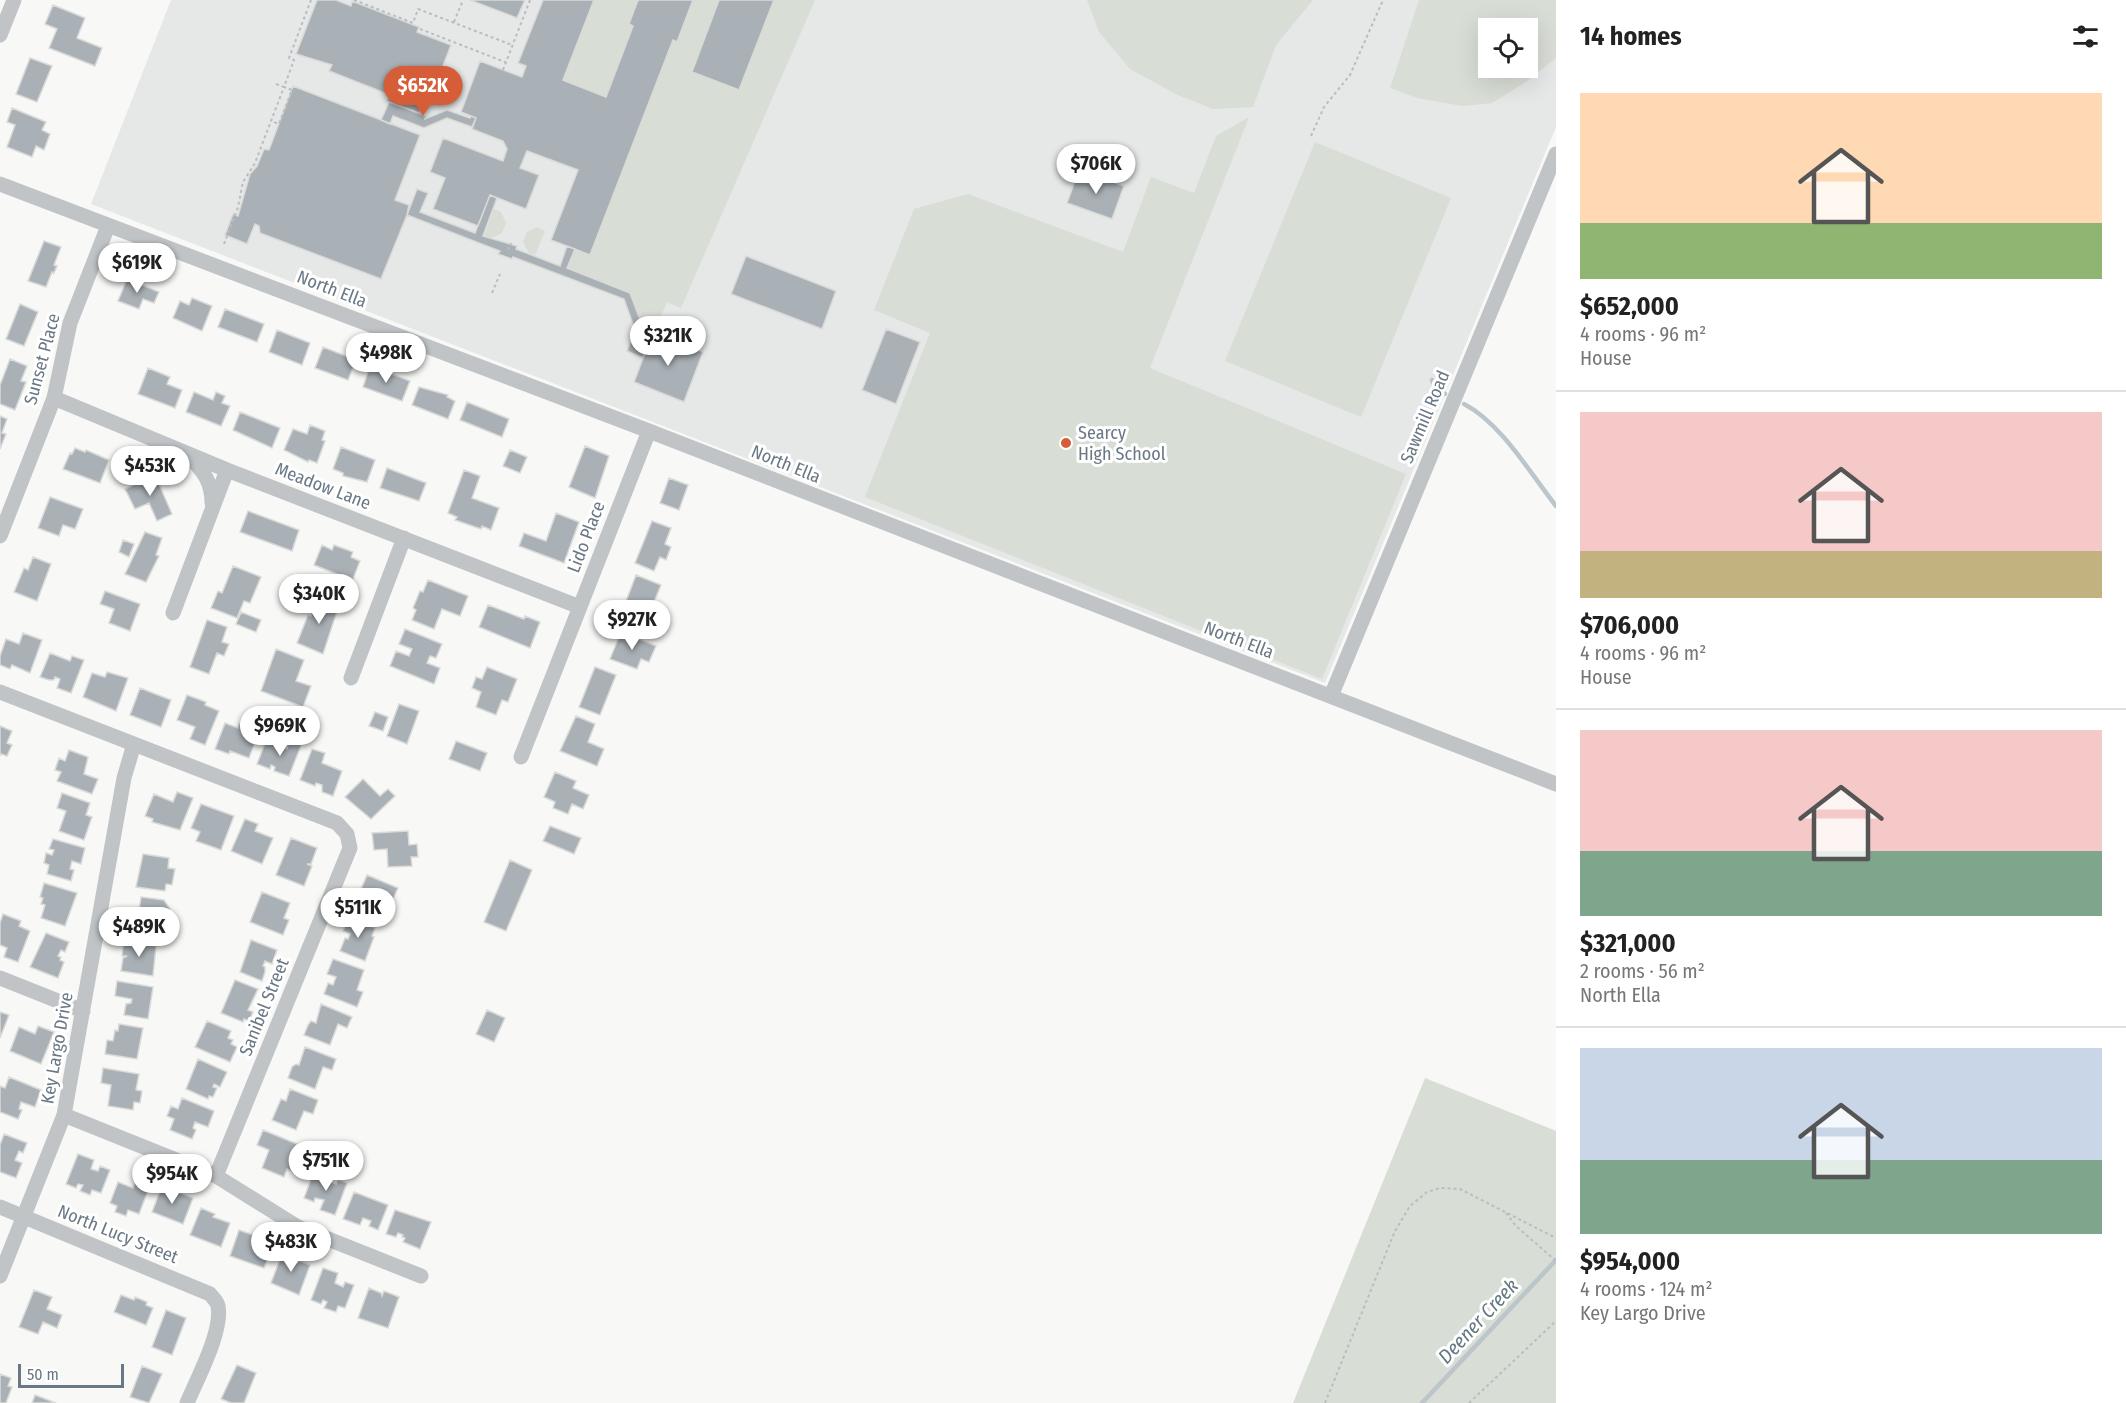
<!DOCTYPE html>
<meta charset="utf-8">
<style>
:root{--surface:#fff;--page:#f6f6f6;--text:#222;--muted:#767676;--line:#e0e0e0;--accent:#d65d38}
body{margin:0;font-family:"Fira Sans Condensed",sans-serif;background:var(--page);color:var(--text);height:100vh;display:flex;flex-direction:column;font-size:22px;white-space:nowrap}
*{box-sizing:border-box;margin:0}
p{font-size:20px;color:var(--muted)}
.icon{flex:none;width:33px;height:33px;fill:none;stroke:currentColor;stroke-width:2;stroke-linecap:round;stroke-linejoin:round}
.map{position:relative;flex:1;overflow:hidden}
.side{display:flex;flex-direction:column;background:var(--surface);width:570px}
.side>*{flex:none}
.fabs{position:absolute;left:1478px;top:18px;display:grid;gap:12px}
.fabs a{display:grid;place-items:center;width:60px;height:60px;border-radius:0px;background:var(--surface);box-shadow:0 6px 24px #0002;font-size:30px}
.scale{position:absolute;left:18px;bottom:15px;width:106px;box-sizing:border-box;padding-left:6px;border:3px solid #6a7885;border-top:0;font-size:16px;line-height:21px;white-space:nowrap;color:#6a7885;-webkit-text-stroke:4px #fff;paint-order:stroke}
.price{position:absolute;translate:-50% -51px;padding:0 14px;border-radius:21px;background:#fff;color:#222;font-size:20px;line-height:39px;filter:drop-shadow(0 2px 3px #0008)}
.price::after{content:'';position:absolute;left:50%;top:36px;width:18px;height:14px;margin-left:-9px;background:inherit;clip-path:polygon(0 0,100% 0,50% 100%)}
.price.current{background:var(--accent);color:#fff}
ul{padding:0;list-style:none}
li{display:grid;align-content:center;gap:12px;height:318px;padding:0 24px}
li+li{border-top:2px solid var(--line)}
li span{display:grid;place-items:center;height:186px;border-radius:0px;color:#555}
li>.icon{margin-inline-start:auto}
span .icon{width:108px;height:108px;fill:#fffc;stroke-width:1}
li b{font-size:26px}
h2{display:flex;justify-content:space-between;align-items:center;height:72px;padding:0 24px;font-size:26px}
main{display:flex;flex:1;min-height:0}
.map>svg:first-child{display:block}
</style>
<main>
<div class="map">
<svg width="1556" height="1403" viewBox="0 0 1556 1403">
<rect width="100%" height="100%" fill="#f8f8f6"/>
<path fill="#e6e7e7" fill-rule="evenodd" d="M171,0h1385v127l-231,556 -1234,-479zM1488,28h39v40h-39z"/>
<path fill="#d8ddd5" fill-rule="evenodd" d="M594,0h44l-9,24 4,2 -27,71 -43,-17z
M693,0h26l-27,72 47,18 35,-90h41l-134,308 -14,-6 -21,47 -8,-3 6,-16 -14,-37 -62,-25 7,-19 15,5 83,-214 4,2z
M1087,0h226l-37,45 -23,62 -40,2 -35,-14 -48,-26 -31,-37z
M1419,0h137v58l-29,23 -35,22 -29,3 -46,-8 -27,-10zM1488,28h39v40h-39z
M1249,117l-99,251 256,106 -84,205 -457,-182 65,-164 -56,-23 40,-101 54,-15 155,58 28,-75 43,16 22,-57z
M1315,142l136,56 -90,219 -136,-56z
M494,209l7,3 5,11 -4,10 -11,5 -7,-2z
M537,227l8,4 -10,24 -6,-2 -6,-11 4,-10z
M1425,1078l131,53v272h-263z"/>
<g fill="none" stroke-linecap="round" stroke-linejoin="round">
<path stroke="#bbc5ca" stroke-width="4.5" d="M1432,380l4,9 9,5
M1464,404c37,19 66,69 92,102
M1422,1403l134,-143"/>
</g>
<path fill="#aab1b6" stroke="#dadad8" stroke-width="1.5" d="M317,0h19l15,6 1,-5 67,26 -2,5 34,13 -23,60 -5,-2 -4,10 -32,-12 3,-6 -61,-24 3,-6 -36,-11z
M470,0h55l-8,18z
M543,0h51l-31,80 43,17 27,-71 -4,-2 9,-24h55l-16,42 -4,-2 -83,215 -39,-15 27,-70 -51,-19 -7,17 19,7 -13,34 -36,-14 -12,31 -45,-17 12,-31 -15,-6 13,-34 60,23 4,-12 -4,-8 -31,-12 4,-11 -15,-6 19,-51 42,16 4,-11 -8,-3z
M719,0h55l-35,90 -47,-18z
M53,5l32,13 -8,20 25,10 -7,18 -46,-18 8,-19 -12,-5z
M30,58l22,8 -15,36 -21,-8z
M293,86l127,49 -25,65 14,5 -2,10 -26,64 -121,-46 -1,-7 -4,-2 -8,20 -22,-9 8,-21 5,2 12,-42 7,-8 7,-17 5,1z
M389,102l37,14 -1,3 22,-9 23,8 1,-2 5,2 -4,9 -25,-9 -23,10 -31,-12 -3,8 -9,-4z
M12,108l34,14 -4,8 8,4 -6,16 -8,-4 -4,11 -25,-10 8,-22 -8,-3z
M1079,170l45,16 -12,33 -45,-16z
M417,189l11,4 -8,19 55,21 15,-38 7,3 -14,38 34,10 -1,3 44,17 7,-20 8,3 -8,19 63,25 14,37 -6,16 8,3 -3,9 -16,-7 8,-21 -11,-31 -111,-42 -1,2 -14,-5 2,-3 -93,-36z
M44,241l17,6 -7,18 3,1 -3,7 -2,-1 -6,15 -18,-6z
M746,256l90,35 -14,38 -91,-35z
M127,279l32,13 -5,11 -11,-4 -4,10 -21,-8z
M192,298l20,8 -10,25 -29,-13 7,-17 9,4z
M20,304l18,8 -14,34 -18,-7z
M225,309l39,15 -7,18 -39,-15z
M886,329l34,13 -24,62 -34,-14z
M277,330l33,13 -8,22 -33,-13z
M653,332l50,20 -19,50 -50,-20z
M323,347l33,13 -8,20 -33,-12z
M10,359l17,7 -6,15 5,1 -11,28 -15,-6v-19z
M370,366l40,15 -8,20 -39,-14z
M148,368l22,9 -3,7 15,6 -7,18 -37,-14z
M419,387l29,8 -1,2 8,4 -7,18 -36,-14z
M194,392l19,8 3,-8 9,4 -3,7 8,3 -9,20 -35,-14z
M467,402l42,17 -7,18 -42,-17z
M240,412l40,16 -8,20 -39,-18z
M0,416l7,3 -5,14 4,1 -6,15z
M310,425l15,6 -3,9 3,1 -8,22 -8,-3 -1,2 -24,-12 9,-21 14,5z
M585,446l24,10 -14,42 -26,-11z
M341,447l34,13 -8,22 -24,-6v-3l-10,-4z
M75,448l10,4 1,-2 23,10 -9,23 -37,-14 7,-16 2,1z
M510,450l17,7 -7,16 -17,-7z
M387,468l39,15 -7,18 -39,-13z
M464,470l16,6 -8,22 27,10 -8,22 -9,-4 -1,3 -26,-9 2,-3 -9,-4z
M155,475l17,39 -15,7 -8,-18 -14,6 -10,-20z
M669,478l19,7 -9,25 -19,-7z
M50,497l33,12 -8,20 -12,-4 -4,11 -21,-8z
M248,511l51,19 -7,21 -52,-19z
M556,513l23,9 -15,41 -45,-17 5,-13 22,8z
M652,521l19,7 -6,16 6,3 -5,13 -6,-3 -6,14 -19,-8z
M145,532l17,6 -6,17 3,1 -13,26 -21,-8z
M123,540l11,4 -5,13 -10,-5z
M322,545l10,5 2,-5 19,7 -2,5 9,4 -14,36 -14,-6 7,-16 -25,-10z
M33,557l18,7 -14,37 -23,-9 10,-24 4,2z
M233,566l28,11 -11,26 -6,-2 -7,17 -26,-10 7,-17 4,2z
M636,575l25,10 -14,34 -24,-10z
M428,580l40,16 -8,20 -18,-7 -8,20 -22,-9 4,-10 -3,-2 7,-17 3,1z
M105,591l35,13 -10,27 -21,-8 5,-14 -14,-5z
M320,594l20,8 -17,52 -26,-11 11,-28 3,1z
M488,605l36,14 1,-3 15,6 -10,26 -51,-21z
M241,612l20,8 -5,12 -20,-8z
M207,620l20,7 -5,15 7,2 -5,12 -7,-3 -8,21 -19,-7z
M405,629l37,15 -6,14 -6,-2 -3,7 13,5 -6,16 -44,-18 6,-15 13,5 3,-7 -13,-5z
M621,632l35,14 -7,16 -8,-3 -4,10 -27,-10z
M23,633l19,7 -12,33 -18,-8 -2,4 -10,-4v-9l6,-17 13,5z
M276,649l28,11 -8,21 15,5 -8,21 -42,-16z
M50,653l20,8 2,-5 12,4 -13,33 -14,-5 3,-9 -5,-2 -1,3h-5l-9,-3z
M487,667l30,12 -9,23 -6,-2 -6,15 -20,-8 5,-15 -9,-4 4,-11 6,2z
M595,667l21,8 -16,40 -21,-8z
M107,672l21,6 -12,33 -33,-14 9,-24 13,4z
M140,688l31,12 -10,27 -31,-12z
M187,695l19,7 -1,3 14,6 -14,34 -15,-6 5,-12 -18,-7z
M399,704l20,7 -12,33 -20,-8z
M375,712l13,5 -5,14 -14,-5z
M576,716l19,8 -7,18 16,7 -7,17 -37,-15z
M250,722l11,4 -12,32 -19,-7 -1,3 -14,-5 10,-26 13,5 1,-4 9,3z
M0,726l12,5 -5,12 5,2 -5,11 -6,-2 -1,2z
M290,739l12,4 -13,33 -15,-5 1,-4 -4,-2 -1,4 -13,-5 9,-23 21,8z
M456,741l31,12 -7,18 -31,-12z
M312,749l13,4 -3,10 20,8 -9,25 -11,-4v-7l-6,-2 -1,3 -15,-6z
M69,750l19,7 -4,17 14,5 -6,15 -35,-13 4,-9 -6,-2 4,-12 6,3z
M555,772l21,9 -3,7 16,7 -6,14 -11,-5 -4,10 -15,-6 2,-6 -11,-5z
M363,779l17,17 8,-7 7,7 -24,23 -26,-22z
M177,792l16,6 -13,32 -28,-8 1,-3 -8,-3 9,-22 19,8z
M62,793l28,10 -4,12 6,2 -8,23 -25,-9 7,-20 -9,-3z
M201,804l33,12 -13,34 -25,-9 4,-9 -9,-4z
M245,819l13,5 -3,7 18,7 -11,26 -31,-13z
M550,826l31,12 -7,16 -31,-13z
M408,831l1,14 8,-1 1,13h-7l1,9 -24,1 -1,-18 -13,1 -2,-17z
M291,838l26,10 -6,16h-4l5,2 -8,20 -28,-11z
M53,839l32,9 -4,16 -9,-3 -2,8 4,1 -3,11 -24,-7 2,-9 -5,-2 2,-10 6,2 2,-5 -5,-1z
M143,854l26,4 -1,10 7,1 -3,16 -6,-1 -1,7 -29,-4z
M510,860l22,10 -26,61 -22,-9z
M367,875l31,13 -5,11 -8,-3 -8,20 -23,-10z
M44,883l33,10 -12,33 -24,-8 4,-13 -4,-1 2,-6 -3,-1z
M262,892l28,11 -6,15 5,2 -6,15 -33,-13z
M141,897l23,3 6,9 -3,14 -4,-1 -2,14 -33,-6 3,-15 11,2 1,-6h-4z
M3,914l18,7 -2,5 11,5 -12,31 -14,-5 3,-9 -7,-3v-22z
M349,917l26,11 -3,8 2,1 -9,24 -25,-10 5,-13 3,1 2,-5 -7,-3z
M46,933l23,9 -4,10 -4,-2 -3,6 3,1 -1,3 4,2 -6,16 -28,-11z
M251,940l26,10 -5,14 -7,-3 -2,5 2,1v5l-3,9 -22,-9z
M124,941l32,5 -3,30 -32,-5 2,-13 4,-2h-5z
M333,959l31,11 -7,20 6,2 -6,15 -33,-13 4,-11 5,2 3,-8 -9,-3z
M235,980l23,9 -10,21 5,2 -4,9 -5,-2 -1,3 -22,-9z
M117,981l36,6 -5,32 -24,-4 2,-11 5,-1 1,-4 -17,-3z
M321,1004l31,13 -5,11 -9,-4 -8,21 -26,-10 4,-10 3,-4 5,2z
M487,1010l18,8 -11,24 -18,-8z
M0,1012l9,3 -9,23z
M207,1021l24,10 -3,7 5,2 -2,4 6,3 -7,15 -35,-15z
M119,1024l24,4 -6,31 -32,-5 2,-14 6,1 2,-11 3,1z
M38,1026l16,6 -13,32 -31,-13 9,-24 16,7z
M305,1047l31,12 -4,11 -9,-3 -8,22 -27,-11 4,-11 4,-3 3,1z
M198,1059l29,13 -7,15 -6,-3 -1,3 4,1 -4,9 -4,-1 -1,3 -22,-10z
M103,1068l36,6 -3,16 6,1 -2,12 -6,-1 -1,8 -25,-4 3,-21 -10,-2z
M9,1077l32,13 -6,17 -14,-5 -2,7 3,1 -4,9 -18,-7v-26l5,2z
M290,1089l28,11 -5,14 -9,-3 -8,19 -24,-10 9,-21 5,2z
M182,1098l32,13 -6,16 -13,-5 -2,6 3,2 -4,9 -22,-9 4,-11 -7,-3 4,-10 7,3z
M263,1130l34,14 -6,14 7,2 -5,12 -6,-3 -3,8 -22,-9 7,-18 -12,-5z
M4,1134l23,9 -4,10 -4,-2 -4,9 7,3 -6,15 -16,-6v-27z
M78,1154l16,6 -3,9 7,2 2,-5 10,4 -9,23 -9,-3 -2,5 -10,-4 3,-6 -5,-1 -2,4 -10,-4z
M325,1172l8,3 -2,7 5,2 2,-4 9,3 -12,32 -15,-5 4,-10 -9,-2 -1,4 -10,-4 9,-24 9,4z
M138,1174l14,6 -13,34 -11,-4 -2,6 -11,-4 2,-6 -7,-3 8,-21 15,6z
M162,1186l31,12 -10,26 -31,-12z
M354,1192l34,13 -10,25 -9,-4 2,-5 -8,-3 -3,7 -17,-6z
M201,1208l14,6 -2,3 17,6 -9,24 -31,-12z
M395,1210l36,12 -11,27 -17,-7 2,-4 -3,-1 1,-2 -5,-2 -2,4 -10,-3z
M239,1230l17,6v7l6,2 1,-4 10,4 -9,23 -34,-12z
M283,1251l16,6 -2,6 3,-2 10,4 -11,30 -28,-12z
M323,1268l15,5 -3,10 8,4 2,-5 9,3 -9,23 -7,-2 -2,6 -12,-4 3,-6 -4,-2 -2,4 -10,-4z
M369,1288l12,5 1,3 2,-5 15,6 -11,31 -30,-10z
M34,1290l18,7 -5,12 15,6 -5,13 -14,-6 -5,12 -19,-7z
M121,1295l13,5 1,-3 12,5 -1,3 7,3 -7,17 -32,-13z
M166,1310l20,8 -14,37 -20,-8z
M237,1365l19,8 -12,30h-13l-10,-4z
M142,1366l20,8 -13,29 -19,-6z
M0,1374l11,4 -3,8 4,1 -6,16h-6z
M35,1395l21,8h-24z"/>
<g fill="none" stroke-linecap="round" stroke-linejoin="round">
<path stroke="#babdbf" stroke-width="2" stroke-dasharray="3 3" stroke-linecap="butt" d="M354,0l59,23 5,-14 94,36
M454,22l9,-22
M420,29l85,33
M503,70l27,-70
M276,84l8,3 10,-27 -5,-2 22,-58
M1311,136l13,-29 26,-32 33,-75
M224,244l14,-37 5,-25 12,-19 29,-76 8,3 -13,34 -8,-3
M508,250l3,-7
M492,293l8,-19
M1506,1213l10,13 40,35
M1325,1403l70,-172 15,-25 17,-14 13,-4 20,1 96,49
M1469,1403l87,-82"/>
<path stroke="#c0c4c7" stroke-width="15" d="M0,35l14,-35
M0,184l649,247 907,353
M54,398l173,72 353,137
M189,457c15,14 23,26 23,46
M0,536l54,-138 16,-75 38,-97
M173,613l54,-143
M351,678l53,-140
M0,692l337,131 10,11 3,14 -134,328
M1331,696l225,-542
M521,757l128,-326
M0,978l83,33
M64,1115l152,61 82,51 123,49
M0,1207l210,87c3,4 7,7 8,12 5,25 -21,73 -31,97
M0,1276l64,-161 60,-337 10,-34"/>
</g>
<circle fill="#d65d38" stroke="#fff" stroke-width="2" cx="1066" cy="443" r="6"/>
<g text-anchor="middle" stroke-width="6" stroke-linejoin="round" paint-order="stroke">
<g font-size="18" fill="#6a7885" stroke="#fff">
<text transform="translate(332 289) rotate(21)" y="6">North Ella</text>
<text transform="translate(42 359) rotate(-75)" y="6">Sunset Place</text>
<text transform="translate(1425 417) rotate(-67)" y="6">Sawmill Road</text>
<text transform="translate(786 464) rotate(22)" y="6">North Ella</text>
<text transform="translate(323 486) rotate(21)" y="6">Meadow Lane</text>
<text transform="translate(586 537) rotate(-69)" y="6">Lido Place</text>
<text transform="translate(1239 640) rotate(21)" y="6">North Ella</text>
<text transform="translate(264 1007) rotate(-68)" y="6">Sanibel Street</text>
<text transform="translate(57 1048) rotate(-80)" y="6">Key Largo Drive</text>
<text transform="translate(118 1234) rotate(22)" y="6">North Lucy Street</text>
</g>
<g font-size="18" fill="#6a7885" stroke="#fff" text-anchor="start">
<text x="1078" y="439">Searcy<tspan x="1078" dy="21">High School</tspan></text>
</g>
<g font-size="20" font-style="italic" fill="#657980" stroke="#fff">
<text transform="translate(1478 1321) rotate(-47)" y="7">Deener Creek</text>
</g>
</g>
</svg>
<div class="fabs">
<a><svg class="icon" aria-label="locate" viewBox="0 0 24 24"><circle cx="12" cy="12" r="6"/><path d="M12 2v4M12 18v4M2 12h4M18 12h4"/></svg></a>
</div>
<div class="scale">50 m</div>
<b class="price current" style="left:423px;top:117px">$652K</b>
<b class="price" style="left:1096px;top:195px">$706K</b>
<b class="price" style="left:137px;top:294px">$619K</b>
<b class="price" style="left:668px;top:367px">$321K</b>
<b class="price" style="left:386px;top:384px">$498K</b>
<b class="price" style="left:150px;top:497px">$453K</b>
<b class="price" style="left:319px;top:625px">$340K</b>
<b class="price" style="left:632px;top:651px">$927K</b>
<b class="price" style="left:280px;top:757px">$969K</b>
<b class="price" style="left:358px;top:939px">$511K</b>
<b class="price" style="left:139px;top:958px">$489K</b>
<b class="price" style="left:326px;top:1192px">$751K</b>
<b class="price" style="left:172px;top:1205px">$954K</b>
<b class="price" style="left:291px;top:1273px">$483K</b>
</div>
<section class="side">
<h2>14 homes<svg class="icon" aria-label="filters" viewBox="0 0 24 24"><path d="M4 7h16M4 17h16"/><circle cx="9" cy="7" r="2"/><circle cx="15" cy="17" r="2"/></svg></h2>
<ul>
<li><span style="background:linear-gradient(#ffd9b3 70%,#8fb573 0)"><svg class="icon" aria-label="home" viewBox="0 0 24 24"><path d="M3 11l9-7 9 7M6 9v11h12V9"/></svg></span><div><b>$652,000</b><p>4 rooms · 96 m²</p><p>House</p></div></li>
<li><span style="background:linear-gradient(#f6c9c9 75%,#c2b280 0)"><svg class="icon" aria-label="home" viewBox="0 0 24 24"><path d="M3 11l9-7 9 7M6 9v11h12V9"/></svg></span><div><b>$706,000</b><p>4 rooms · 96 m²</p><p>House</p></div></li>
<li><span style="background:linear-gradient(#f6c9c9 65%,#7fa58c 0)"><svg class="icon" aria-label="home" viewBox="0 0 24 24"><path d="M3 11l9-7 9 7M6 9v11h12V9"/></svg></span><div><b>$321,000</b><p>2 rooms · 56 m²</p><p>North Ella</p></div></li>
<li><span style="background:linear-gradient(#c9d6e8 60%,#7fa58c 0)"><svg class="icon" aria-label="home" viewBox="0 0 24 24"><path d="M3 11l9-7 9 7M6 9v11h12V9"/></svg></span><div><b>$954,000</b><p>4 rooms · 124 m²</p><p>Key Largo Drive</p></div></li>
</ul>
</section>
</main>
